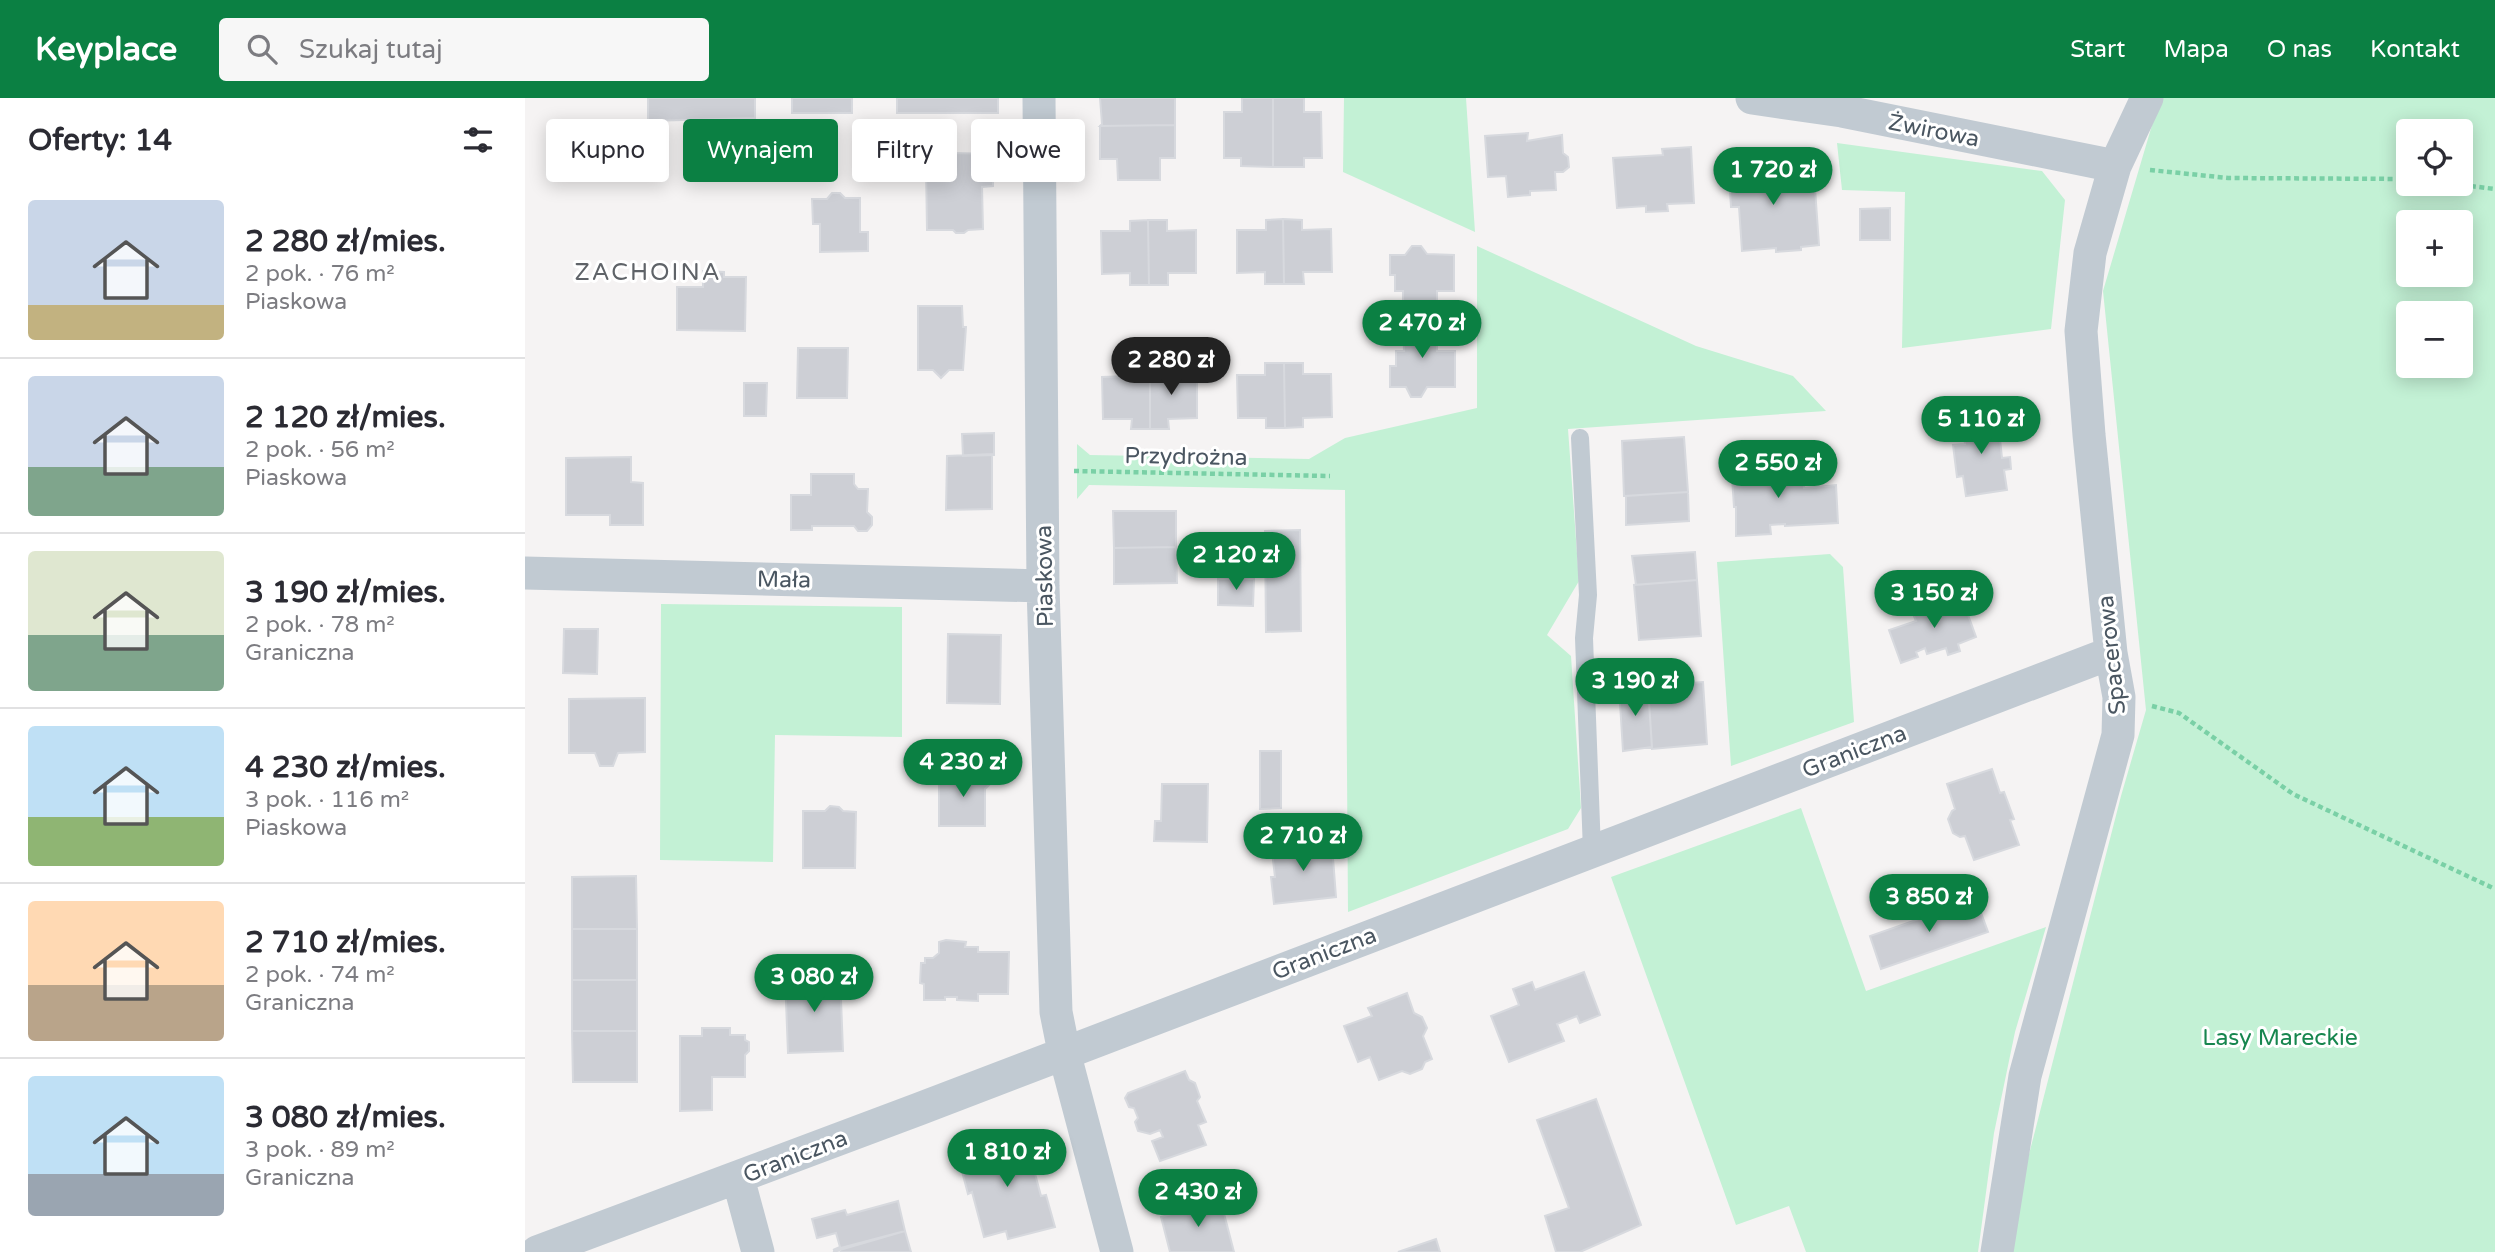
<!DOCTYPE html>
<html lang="pl">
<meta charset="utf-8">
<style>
:root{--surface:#fff;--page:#f7f7f7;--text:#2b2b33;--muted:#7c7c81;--line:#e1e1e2;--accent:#0b8043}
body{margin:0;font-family:"Varela Round",sans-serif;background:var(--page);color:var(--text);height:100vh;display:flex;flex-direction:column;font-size:26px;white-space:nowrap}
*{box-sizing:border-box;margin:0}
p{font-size:23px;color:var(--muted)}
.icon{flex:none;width:38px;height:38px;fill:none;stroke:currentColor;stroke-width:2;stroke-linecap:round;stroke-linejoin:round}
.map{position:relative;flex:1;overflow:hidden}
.sheet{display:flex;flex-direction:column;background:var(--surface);width:525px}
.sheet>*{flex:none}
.banner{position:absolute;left:21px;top:21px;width:665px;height:63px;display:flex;gap:14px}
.controls{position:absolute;left:1871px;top:21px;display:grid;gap:14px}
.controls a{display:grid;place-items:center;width:77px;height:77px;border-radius:7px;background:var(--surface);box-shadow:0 4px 18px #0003;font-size:35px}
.price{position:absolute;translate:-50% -60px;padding:0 16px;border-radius:24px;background:var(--accent);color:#fff;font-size:23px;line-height:46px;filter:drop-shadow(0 2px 4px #0008)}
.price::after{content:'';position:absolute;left:50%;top:42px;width:21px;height:16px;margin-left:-10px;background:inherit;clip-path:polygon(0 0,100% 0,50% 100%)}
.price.active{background:#222;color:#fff}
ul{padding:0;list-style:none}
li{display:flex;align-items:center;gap:21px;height:175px;padding:0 28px}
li+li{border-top:2px solid var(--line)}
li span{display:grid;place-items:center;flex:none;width:196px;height:140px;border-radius:7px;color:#555}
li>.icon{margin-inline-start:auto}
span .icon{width:84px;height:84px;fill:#fffc;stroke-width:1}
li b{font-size:30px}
h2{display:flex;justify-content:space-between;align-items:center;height:84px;padding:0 28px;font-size:30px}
.chip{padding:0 24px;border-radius:7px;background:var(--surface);box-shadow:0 4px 18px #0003;font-size:24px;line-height:63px}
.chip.active{background:var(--accent);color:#fff}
header{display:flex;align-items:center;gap:42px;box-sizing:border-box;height:98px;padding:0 35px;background:var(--accent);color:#fff}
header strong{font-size:33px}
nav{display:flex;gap:38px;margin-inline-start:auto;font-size:24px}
.search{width:490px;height:63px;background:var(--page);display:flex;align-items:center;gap:18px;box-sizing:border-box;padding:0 24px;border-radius:7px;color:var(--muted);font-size:26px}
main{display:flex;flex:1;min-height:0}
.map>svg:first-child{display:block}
</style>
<header>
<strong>Keyplace</strong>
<div class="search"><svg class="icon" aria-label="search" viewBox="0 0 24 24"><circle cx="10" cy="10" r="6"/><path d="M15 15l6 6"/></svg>Szukaj tutaj</div>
<nav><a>Start</a><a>Mapa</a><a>O nas</a><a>Kontakt</a></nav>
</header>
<main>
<section class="sheet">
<h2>Oferty: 14<svg class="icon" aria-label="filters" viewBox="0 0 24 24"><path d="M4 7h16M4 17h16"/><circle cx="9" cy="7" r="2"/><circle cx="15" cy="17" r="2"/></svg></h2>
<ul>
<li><span style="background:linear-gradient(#c9d6e8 75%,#c2b280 0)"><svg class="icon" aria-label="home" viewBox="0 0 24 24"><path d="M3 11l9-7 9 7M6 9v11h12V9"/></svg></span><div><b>2 280 zł/mies.</b><p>2 pok. · 76 m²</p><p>Piaskowa</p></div></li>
<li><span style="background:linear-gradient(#c9d6e8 65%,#7fa58c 0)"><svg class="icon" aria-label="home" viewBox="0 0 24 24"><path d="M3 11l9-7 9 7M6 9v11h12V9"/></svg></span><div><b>2 120 zł/mies.</b><p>2 pok. · 56 m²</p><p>Piaskowa</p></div></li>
<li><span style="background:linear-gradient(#dfe7d0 60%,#7fa58c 0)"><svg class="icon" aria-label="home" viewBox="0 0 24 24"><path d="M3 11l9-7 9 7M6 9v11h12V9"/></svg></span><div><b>3 190 zł/mies.</b><p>2 pok. · 78 m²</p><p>Graniczna</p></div></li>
<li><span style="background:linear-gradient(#bfe0f5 65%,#8fb573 0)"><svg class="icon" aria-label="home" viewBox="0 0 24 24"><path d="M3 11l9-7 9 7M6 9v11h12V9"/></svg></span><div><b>4 230 zł/mies.</b><p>3 pok. · 116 m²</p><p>Piaskowa</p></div></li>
<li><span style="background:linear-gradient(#ffd9b3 60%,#b9a48a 0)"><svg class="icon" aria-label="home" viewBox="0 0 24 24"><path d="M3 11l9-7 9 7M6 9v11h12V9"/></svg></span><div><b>2 710 zł/mies.</b><p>2 pok. · 74 m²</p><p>Graniczna</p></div></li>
<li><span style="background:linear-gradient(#bfe0f5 70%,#9aa5b1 0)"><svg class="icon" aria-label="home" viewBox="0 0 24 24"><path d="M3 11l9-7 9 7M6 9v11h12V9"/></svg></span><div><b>3 080 zł/mies.</b><p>3 pok. · 89 m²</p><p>Graniczna</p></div></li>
</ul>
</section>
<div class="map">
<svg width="1970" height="1154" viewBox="0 0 1970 1154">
<rect width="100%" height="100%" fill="#f5f3f3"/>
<path fill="#c3f1d5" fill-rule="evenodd" d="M819,0h122l9,134 -132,-60z
M1635,0h335v1154h-482l13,-86 95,-370 25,-86 -43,-419zM1883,33h53v53h-53zM1883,124h53v53h-53zM1883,215h53v53h-53z
M1312,45l205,28 23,29 -14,129 -149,19 3,-156 -63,-2z
M952,148l219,100 97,30 33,35 -258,18 11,152 -32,54 24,21 10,152 -13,21 -220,83 -3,-422 -256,-5 -12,14v-55l13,11 219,4 36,-21 132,-30z
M1305,456l13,13 11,155 -123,44 -14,-204z
M136,506l241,3v130l-127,-2 -2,127 -113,-2z
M1276,710l65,183 180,-64 -31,105 -21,101 -16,119h-172l-17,-46 -53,19 -125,-348z"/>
<path fill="#cdcfd5" stroke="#d7d9de" stroke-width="2" d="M123,0h107v20l-107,3z
M267,0h60v15h-60z
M372,0h101v15h-101z
M575,0h75v27l-75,1 2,-2z
M717,0h31v69l-32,-1v-8h-17v-46h18z
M748,0h31v14h17l1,46h-18v9h-31z
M650,27v33h-15v22h-42l-1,-21h-17v-33z
M1003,35l-1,8 35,-6 1,18 5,4 1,10 -6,5h-8l1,18 -26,1v4l-22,2 -2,-21 -18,1 -3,-41z
M1166,49l3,56 -27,1 1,7 -22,1v-6l-29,2 -4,-50 50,-3 -1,-6z
M426,55l42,1v32l-11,1 1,42 -15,1 -4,3h-8l-3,-3h-26l-1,-64h25z
M1238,59l1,21 50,-4 5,71 -18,2v3l-25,2v-4l-34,3 -3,-44h-8l-3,-48z
M307,95h8l5,5h15v34h8v19l-48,1v-28h-7l-1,-25h15z
M1365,110v32h-30v-31z
M758,121l1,65h-19v-12l-28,1v-43h29v-10z
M758,121l19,1v10l29,-1 1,43h-29l1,12h-20z
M623,122h19v11l29,-1v43h-28v12h-19z
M623,122l1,65h-19v-12l-28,1 -1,-43h29v-10z
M887,148h9l6,8 27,1v36h-17v28l5,-1v3h-43l4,-3v-27h-8v-16h-5v-20h15z
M178,173l21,1v5h22l-1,54 -68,-1v-43h26z
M393,208h44l1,21h3l-3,43h-14l-8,8 -8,-8h-15z
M874,223h43l-5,2v28h18v36h-28l-6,10h-10l-5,-10h-16v-21h6v-15h8l-1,-28h-4z
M273,250h50l-1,50h-50z
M740,265h19l1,65h-19v-10h-28l-1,-43h28z
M759,265h19v11h28l1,43 -29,1v9l-18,1z
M625,266h19v12h28v42l-29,1 1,10h-19z
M625,266v65h-19l1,-10h-29l-1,-42 29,-1v-11z
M219,285h23l-1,33h-22z
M1471,313l2,18 -6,1 2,10 6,-1 2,19 8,-1 1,12 -7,1 3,20 -41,6 -3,-20 -6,1 -4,-32 12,-1 -4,-28z
M469,335v22l-31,1 -1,-22z
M1159,339l4,55 -64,4 -2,-55z
M467,356v55l-46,1 1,-54z
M106,359v25l12,1v42h-33v-10h-44v-57z
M1242,362l1,21 11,-1v-3l24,-1 1,12 32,-3 2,38 -53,3v-2l-15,1 1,9 -35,2v-29h-2l-3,-45z
M286,376h43v10l4,5h10l-1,23 5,5v8l-5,6h-9l-4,-5h-42v4h-21v-35h20z
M1163,394l1,29 -63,4v-29z
M588,413h63v36l-62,1z
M775,432l1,101 -35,1 -1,-101z
M651,449l1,36 -63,1v-36z
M1170,454l2,28 -61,5 -4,-29z
M693,481h36l-1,27 -35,-1z
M1172,482l4,56 -62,4 -5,-55z
M1437,500l14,39 -18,7 2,7 -12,4 -2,-7 -19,6 -2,-6 -9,4 2,5 -17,6 -12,-33 27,-9 -5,-12 31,-10 2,5z
M39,531h34l-1,45 -34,-1z
M423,536l53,1 -1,69 -53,-1z
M1178,584l4,62 -55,5 -4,-63z
M1123,588l4,61 -29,4 -4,-64z
M120,600v54l-27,1 -5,13h-13l-5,-13h-26v-54z
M735,653h21v57l-21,1z
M1467,671l8,24 4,-1 10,27 -4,1 9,25 -45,15 -9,-24 -5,1 -7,-4 -5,-14 4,-8 3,-2 -8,-25z
M414,674l46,1 5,4v7l-5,5v37h-46z
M637,686h46l-1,58 -53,-1 1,-20h6z
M305,708l9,1 4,4 13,1 -1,56h-52v-57h22z
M783,738l1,12 23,-3 4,52 -62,7 -3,-27h4l-3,-25 17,-1 -1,-12z
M111,778l1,53h-65v-52z
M1451,801l12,33 -107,37 -11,-33z
M47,831h65v51h-65z
M421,842l20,2 -1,5h13v5h31l-1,42h-30v7l-21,-1v-3h-12v3h-21v-16l-4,-1 1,-20h4v-5h8l6,-5v-11z
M1059,874l16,43 -20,8 -3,-7 -20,8 7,17 -55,21 -18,-46 28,-11 -6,-16 19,-7 3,8z
M315,876l3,77 -55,2 -3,-77z
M47,882h65v51h-65z
M882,895l7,20 8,4 5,11 -4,8 9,23 -7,3 -3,7 -12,5 -8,-3 -23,9 -9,-23 -12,5 -14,-36 28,-10 -4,-8z
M177,930h28v7h15v5l4,2v9l-4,4v22h-33v33l-32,1v-75h22z
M47,933h65v51h-64z
M660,973l4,9 6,3 5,14 -3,4 9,21 -8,3 8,20 -46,16 -8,-20 11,-4 -3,-7 -10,4 -12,-3 -3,-9 3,-4 -4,-10 -5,-1 -4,-9 3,-5z
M1071,1001l45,126 -61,27h-24l-11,-36 24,-8 -32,-88z
M506,1039l7,27 -5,2 8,30 5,-1 9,32 -47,12 -2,-8 -22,6 -12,-45 -4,2 -10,-38z
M670,1102l7,6 19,-4 13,50h-64l-9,-35 18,-5 4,-8z
M373,1103l7,30 -72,19 7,-3 -4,-14 -19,5 -5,-19 33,-9 2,5z
M380,1133l6,21h-70v-2l-8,2z
M911,1141l4,13h-42z"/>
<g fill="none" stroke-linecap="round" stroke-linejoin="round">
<path stroke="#7ad0a6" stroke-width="4.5" stroke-dasharray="5 3.5" stroke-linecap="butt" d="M1625,72l78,8 180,1
M1929,86l41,5
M549,373l256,5
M1627,608l27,7 114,81 202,95"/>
<path stroke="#c1cad2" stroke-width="18" d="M1055,340l8,157 -4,43 8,213"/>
<path stroke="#c1cad2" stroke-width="33" d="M514,0l4,488 13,426 8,40 53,200
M1227,0l90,13 273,55
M0,475l518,13
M213,1080l20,74
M12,1154l382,-143 1192,-456
M1472,1154l28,-176 93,-341 1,-38 -8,-44 -22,-218 -8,-104 9,-78 25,-87 32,-68"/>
</g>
<g text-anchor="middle" stroke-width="6" stroke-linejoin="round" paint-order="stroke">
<g font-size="23" fill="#4a5661" stroke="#fff">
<text transform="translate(1409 32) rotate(11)" y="8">Żwirowa</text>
<text transform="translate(661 358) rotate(1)" y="8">Przydrożna</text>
<text transform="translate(519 478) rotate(-91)" y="8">Piaskowa</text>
<text transform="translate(259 481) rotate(1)" y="8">Mała</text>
<text transform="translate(1586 557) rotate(-96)" y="8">Spacerowa</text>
<text transform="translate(1329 653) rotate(-21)" y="8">Graniczna</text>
<text transform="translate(799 855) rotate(-21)" y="8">Graniczna</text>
<text transform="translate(270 1058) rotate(-21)" y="8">Graniczna</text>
</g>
<g font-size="23" fill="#17864f" stroke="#fff">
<text x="1755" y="947">Lasy Mareckie</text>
</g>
<g font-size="24" letter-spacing="2" fill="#5f6368" stroke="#fff">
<text x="123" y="182">ZACHOINA</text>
</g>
</g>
</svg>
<div class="controls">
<a><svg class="icon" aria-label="locate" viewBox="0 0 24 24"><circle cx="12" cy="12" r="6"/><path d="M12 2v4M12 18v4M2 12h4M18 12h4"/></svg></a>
<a>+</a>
<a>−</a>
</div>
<b class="price" style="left:1248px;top:109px">1 720 zł</b>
<b class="price" style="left:897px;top:262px">2 470 zł</b>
<b class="price active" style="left:646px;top:299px">2 280 zł</b>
<b class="price" style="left:1456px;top:358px">5 110 zł</b>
<b class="price" style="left:1253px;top:402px">2 550 zł</b>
<b class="price" style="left:711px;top:494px">2 120 zł</b>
<b class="price" style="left:1409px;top:532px">3 150 zł</b>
<b class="price" style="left:1110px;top:620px">3 190 zł</b>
<b class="price" style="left:438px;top:701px">4 230 zł</b>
<b class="price" style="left:778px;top:775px">2 710 zł</b>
<b class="price" style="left:1404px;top:836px">3 850 zł</b>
<b class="price" style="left:289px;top:916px">3 080 zł</b>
<b class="price" style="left:482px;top:1091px">1 810 zł</b>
<b class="price" style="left:673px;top:1131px">2 430 zł</b>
<div class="banner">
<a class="chip">Kupno</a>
<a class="chip active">Wynajem</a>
<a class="chip">Filtry</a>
<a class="chip">Nowe</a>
</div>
</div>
</main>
